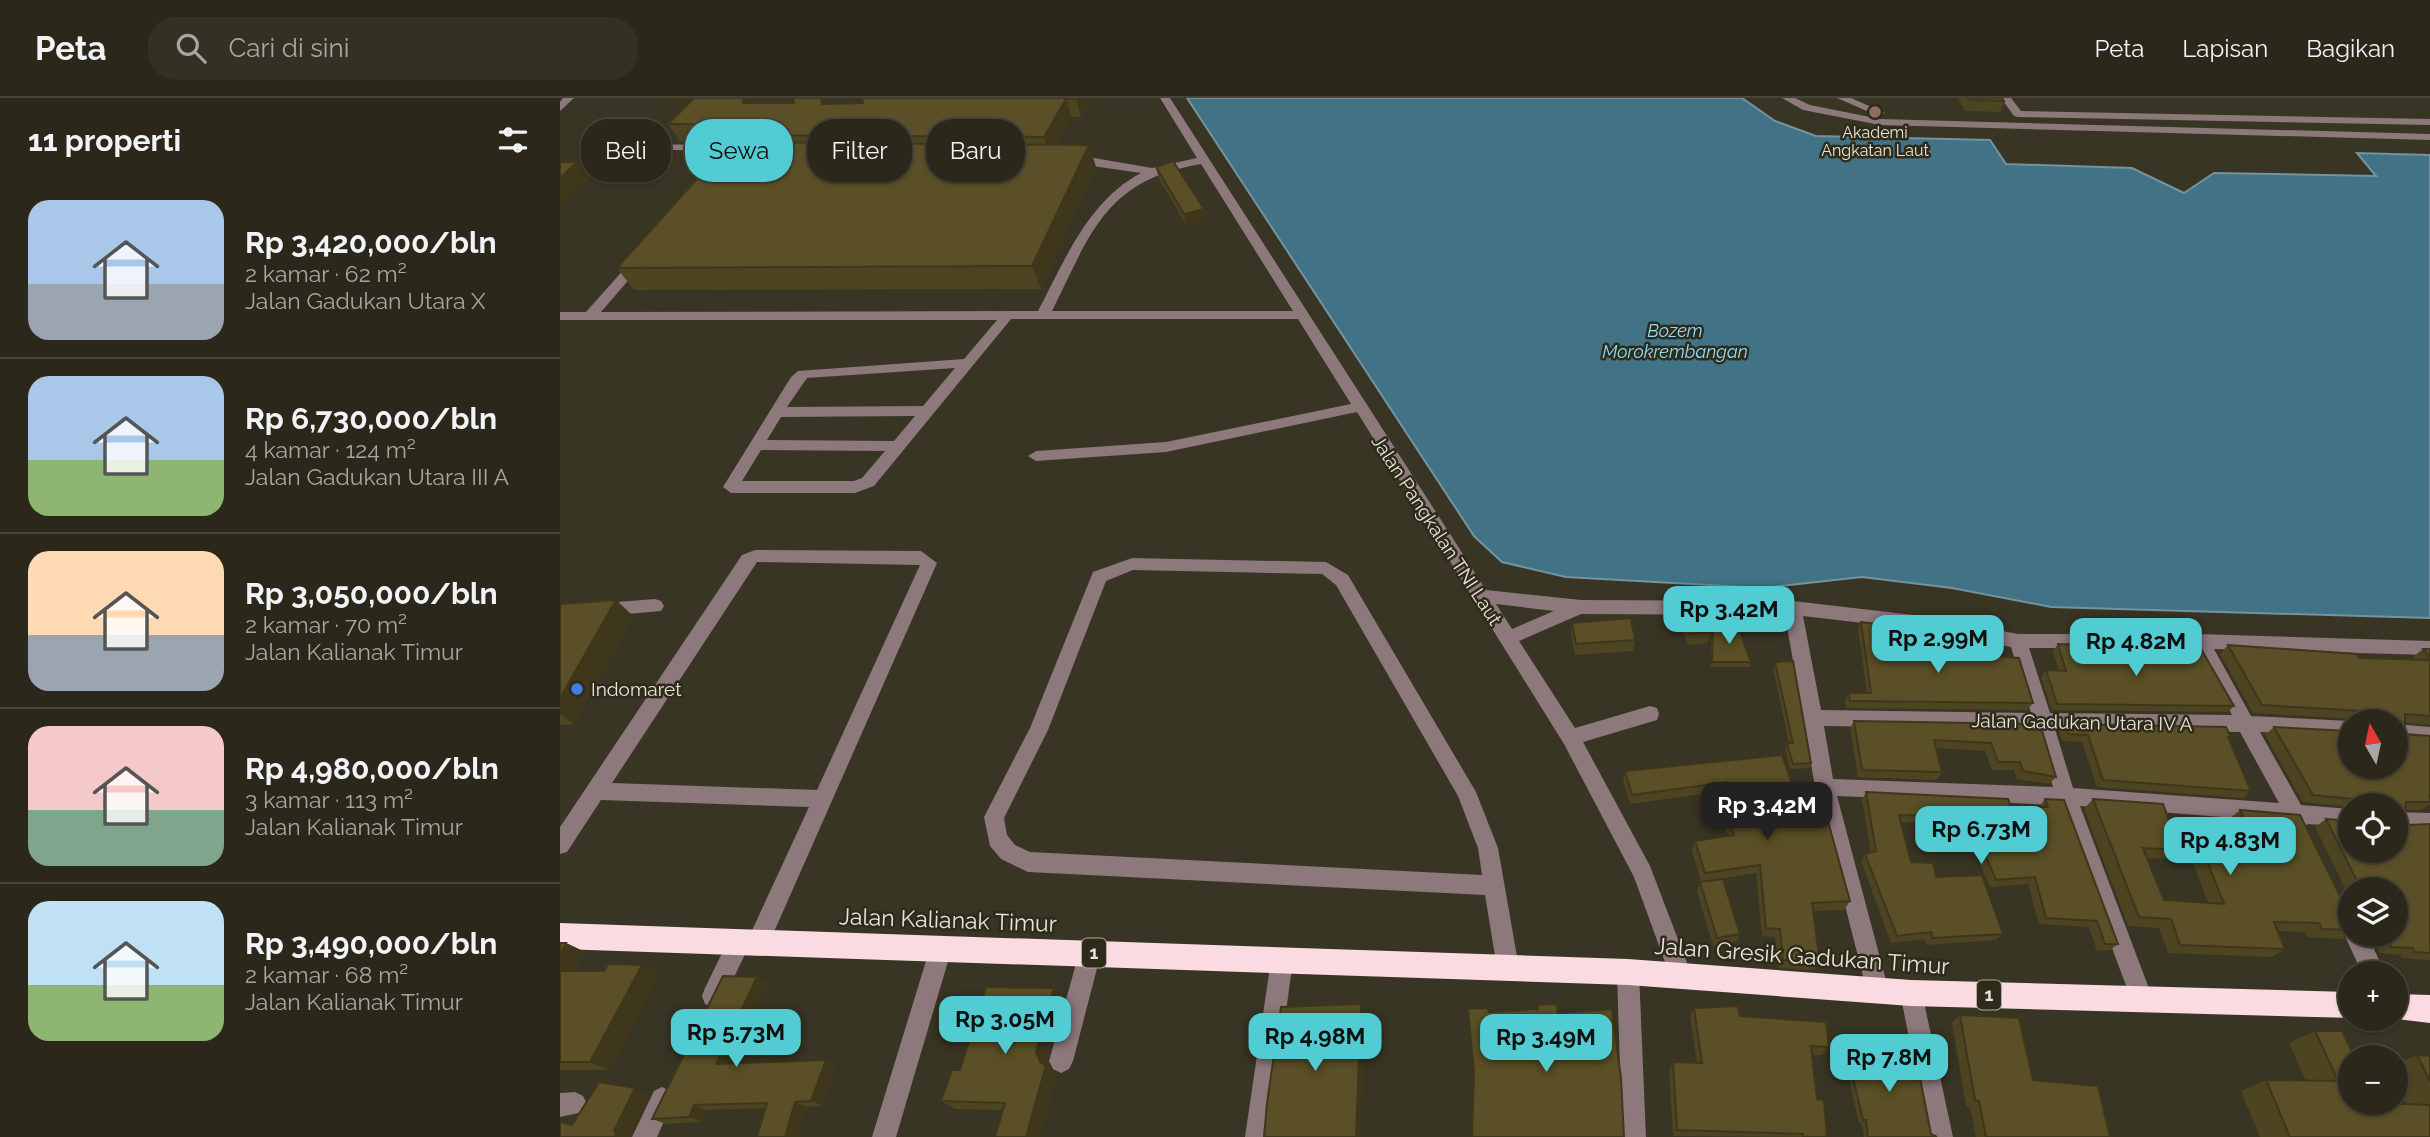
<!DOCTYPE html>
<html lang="id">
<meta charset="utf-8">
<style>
:root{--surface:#2b281b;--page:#333024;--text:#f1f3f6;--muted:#a6a6a3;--line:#47443a;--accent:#51ccd2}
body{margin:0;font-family:Raleway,sans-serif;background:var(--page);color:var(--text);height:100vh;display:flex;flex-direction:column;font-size:26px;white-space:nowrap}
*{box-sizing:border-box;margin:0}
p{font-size:23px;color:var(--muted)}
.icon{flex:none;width:38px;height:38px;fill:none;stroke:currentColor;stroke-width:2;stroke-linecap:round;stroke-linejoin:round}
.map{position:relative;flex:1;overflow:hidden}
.drawer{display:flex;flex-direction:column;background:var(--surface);width:560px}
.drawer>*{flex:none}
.top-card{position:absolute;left:21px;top:21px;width:665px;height:63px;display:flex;gap:14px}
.needle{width:46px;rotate:351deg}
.tools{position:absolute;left:1778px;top:611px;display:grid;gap:14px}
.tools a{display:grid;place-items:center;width:70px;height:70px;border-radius:50%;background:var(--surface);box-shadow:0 2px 5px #0004,0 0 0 2px var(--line);font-size:35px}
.price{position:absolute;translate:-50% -60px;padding:0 16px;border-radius:14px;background:var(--accent);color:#111;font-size:23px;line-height:46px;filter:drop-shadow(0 2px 4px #0008)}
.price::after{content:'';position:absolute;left:50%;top:42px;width:21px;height:16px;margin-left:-10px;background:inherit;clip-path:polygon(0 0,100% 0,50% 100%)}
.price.selected{background:#222;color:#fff}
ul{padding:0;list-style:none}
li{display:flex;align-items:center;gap:21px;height:175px;padding:0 28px}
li+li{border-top:2px solid var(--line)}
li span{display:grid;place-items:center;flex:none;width:196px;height:140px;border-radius:21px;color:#555}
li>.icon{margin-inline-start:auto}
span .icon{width:84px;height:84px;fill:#fffc;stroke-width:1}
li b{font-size:30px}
h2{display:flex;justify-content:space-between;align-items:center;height:84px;padding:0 28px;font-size:30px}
.tag{padding:0 24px;border-radius:28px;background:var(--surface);box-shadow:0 2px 5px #0004,0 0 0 2px var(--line);font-size:24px;line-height:63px}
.tag.selected{background:var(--accent);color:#111}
header{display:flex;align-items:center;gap:42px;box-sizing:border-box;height:98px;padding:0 35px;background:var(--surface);border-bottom:2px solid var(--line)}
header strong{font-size:33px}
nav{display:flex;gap:38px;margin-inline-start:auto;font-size:24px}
.search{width:490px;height:63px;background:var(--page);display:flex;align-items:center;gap:18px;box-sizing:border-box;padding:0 24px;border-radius:28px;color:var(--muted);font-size:26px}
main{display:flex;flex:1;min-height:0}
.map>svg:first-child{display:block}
</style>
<header>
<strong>Peta</strong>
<div class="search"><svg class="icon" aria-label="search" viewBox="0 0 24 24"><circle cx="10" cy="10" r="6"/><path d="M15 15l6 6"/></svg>Cari di sini</div>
<nav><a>Peta</a><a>Lapisan</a><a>Bagikan</a></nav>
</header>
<main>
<section class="drawer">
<h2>11 properti<svg class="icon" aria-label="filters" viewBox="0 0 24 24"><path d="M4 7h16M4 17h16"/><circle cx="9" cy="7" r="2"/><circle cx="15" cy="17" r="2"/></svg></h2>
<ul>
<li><span style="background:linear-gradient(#a9c7e8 60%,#9aa5b1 0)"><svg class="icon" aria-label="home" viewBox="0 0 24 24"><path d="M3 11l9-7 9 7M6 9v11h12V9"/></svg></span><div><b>Rp 3,420,000/bln</b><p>2 kamar · 62 m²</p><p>Jalan Gadukan Utara X</p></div></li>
<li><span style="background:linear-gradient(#a9c7e8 60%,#8fb573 0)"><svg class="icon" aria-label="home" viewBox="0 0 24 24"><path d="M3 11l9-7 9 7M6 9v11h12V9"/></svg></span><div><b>Rp 6,730,000/bln</b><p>4 kamar · 124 m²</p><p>Jalan Gadukan Utara III A</p></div></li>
<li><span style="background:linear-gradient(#ffd9b3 60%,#9aa5b1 0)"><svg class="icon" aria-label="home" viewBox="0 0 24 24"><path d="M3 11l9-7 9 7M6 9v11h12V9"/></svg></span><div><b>Rp 3,050,000/bln</b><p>2 kamar · 70 m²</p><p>Jalan Kalianak Timur</p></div></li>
<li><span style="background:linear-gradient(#f6c9c9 60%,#7fa58c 0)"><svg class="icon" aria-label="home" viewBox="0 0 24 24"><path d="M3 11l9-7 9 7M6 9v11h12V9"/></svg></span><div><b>Rp 4,980,000/bln</b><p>3 kamar · 113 m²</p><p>Jalan Kalianak Timur</p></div></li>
<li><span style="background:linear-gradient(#bfe0f5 60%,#8fb573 0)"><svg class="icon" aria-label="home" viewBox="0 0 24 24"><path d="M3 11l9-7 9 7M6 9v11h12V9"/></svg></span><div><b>Rp 3,490,000/bln</b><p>2 kamar · 68 m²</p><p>Jalan Kalianak Timur</p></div></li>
</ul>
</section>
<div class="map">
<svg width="1870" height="1039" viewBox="0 0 1870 1039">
<rect width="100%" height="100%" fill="#393524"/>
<path fill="#427286" stroke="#73949f" stroke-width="2" d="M627,0h555l33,23 41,15 174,4 16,24 126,4 52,25 30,-20 162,3 -19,-23 73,2v463l-379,-11 -99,-19 -90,-11 -99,11 -197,-11 -64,-15 -28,-26z"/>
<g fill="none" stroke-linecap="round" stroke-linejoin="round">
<path fill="#8d787c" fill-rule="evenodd" d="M3,0h11l-14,13v-9z
M600,0h10l316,492 95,10 212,1 138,16 87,17h179l233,7v14l-216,-6 37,67 99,5v16l-90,-5 41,73 49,4v18l-42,-3 -9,6 -7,-3 -3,-5 -209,-16 73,193 -3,8 -8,3 -8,-3 -3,-8 -72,-194 -222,-9 51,192 -3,8 -8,3 -8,-3 -3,-8 -51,-201 -30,-172 -204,-1 -62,27 56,87 75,-22 7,2 2,6 -2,6 -74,22 67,124 42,110 -3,8 -8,3 -8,-3 -39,-107 -70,-133 -207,-332 -191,40 -130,9 -8,-5 8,-5 130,-9 185,-38 -53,-85h-287l-137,167 -19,7h-124l-8,-6 68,-110 7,-6 166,-12 33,-39h-437v-8h26l48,-54 5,-1 6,4 -44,51 437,-1c27,-51 50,-110 103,-138l-69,-10 -4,-1v-4h26l58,10 45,-10zM641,66l92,147h-241c39,-78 53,-131 149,-147zM395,270l-32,38 -136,1 20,-29zM355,318l-21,25 -127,-1 14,-23zM201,352l124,1 -23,27 -8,3h-112zM936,506l58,7 -42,18zM1243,518l128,15 80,16 20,66 -210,-3zM1469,550h163l10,11 30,56 -182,-2zM1264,628l212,3 17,58 -220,-8zM1495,631l185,3 39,71 -206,-15z
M1222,0h13l15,7 70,14 550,15v6l-550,-15 -77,-15z
M1277,0h14l34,15 -9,2z
M1441,0h10l10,13 409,8v6l-412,-8 -4,-1z
M74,46l88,1 15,7 -3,8 -4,1 -10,-10 -90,-2v-4z
M195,452l166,1 16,12 -171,387 -8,3 -9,-7 -28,58 -8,3 -8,-3 -3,-8 3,-8 26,-53 8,-3 9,7 61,-132 -208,-7 -34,52 -7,2v-27l182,-272zM197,464l163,3 -103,225 -205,-7z
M572,460l194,4 22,13 128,217 22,56 21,120 -3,8 -8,3 -8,-3 -3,-8 -12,-73 -457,-23 -27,-13 -11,-13 -6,-29 46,-89 63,-156zM573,472l189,4 14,11 122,211 20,52 4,27 -452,-23 -15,-7 -8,-10 -3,-17 44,-88 58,-149z
M95,501l6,2 3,5 -3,5 -90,8 -5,9 -6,2v-22l6,-2z
M1836,626l34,3v16l-34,-3z
M1836,714l34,1v18l-34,-1z
M1790,827v9h17l18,39h-23l-18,-39z
M381,839l8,3 3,8 -56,189h-24l58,-189 3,-8z
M530,844l8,3 3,8 -28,108 -4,8 -8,4 -8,-4 -4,-8 30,-108 3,-8z
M722,851l8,3 3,8 -24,177h-24l26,-177 3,-8z
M1068,863l8,3 3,8 7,165h-24l-5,-165 3,-8z
M1351,884l8,3 3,8 31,144h-24l-29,-144 3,-8z
M102,989l8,4 4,8 -17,38h-25l22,-46z
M15,994l8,4 4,8 -4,8 -23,5v-24z"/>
<path fill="#fadbe2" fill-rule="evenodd" d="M0,825l1068,36 283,21 439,12 3,26 -442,-12 -283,-21 -1068,-36z
M1836,896l34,1v28l-42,-5h8z"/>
</g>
<path fill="#4d4421" d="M104,0l88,5h42l-1,-5h33l2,6 35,-1 -1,-5h229l-10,19h-9l-16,28h33l7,22 -55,122 -407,1 -17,-22 130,-126 -67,-1 -12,-17 24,-24 -24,4z
M1398,0h44l2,3 -4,11 -35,-1z
M596,69l48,42 2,12 -19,5 -28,-47z
M56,502l18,17 -60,107 -14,1v-118z
M1123,512l28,22 -3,11 -20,2 -8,-24z
M1301,524l24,20 44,10 104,51 -6,7 -181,-2 -1,-7 4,-8h18l-9,-64z
M1012,525l63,17 -2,11 -58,4 -4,-21z
M1153,530l38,34 -2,5h-38v-33z
M1498,546l63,16 32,1 -3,-8 6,-7 78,60 -6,6 -176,-2 -11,-33 5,-7 13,1 -6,-20z
M1668,547l131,13 56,2 -2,-3 10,-8h7v76l-25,-2v11l25,2v59l-1,1 1,8 -9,6h-16v12l2,3 23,-1v136l-28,-2 -2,-3 -21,-2 -9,-19h26v-45h-46v9l-35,-71 11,-8 24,31 46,-45h-46v2l-47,-5 -38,-67 9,-8 76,39 46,-45h-44v-2l-99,-6 -33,-59z
M1215,564l36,101 -2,5 -19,1 -5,-21 2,-5h2l-16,-75z
M1294,623l186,3 16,53 -7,7 -32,-5 -3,-9h-22l-7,-19 -49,-3 6,24 -6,8 -78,-3 -8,-48z
M1505,626l166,13 -2,2 22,52 -8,7 -146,-11 -15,-45 -20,-1 -3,-9z
M1222,657l15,43 53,103 -6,9 -31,1 7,52 -6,7 -35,-2 -4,-31 -13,-1 -6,-63 -55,9 -9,-32 3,-9 33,-5 -3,-8 4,-9 4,-1 -9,-27 -94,13 -7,-23 2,-10z
M1306,694l145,15h28l6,-8 73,145 -8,6 -13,1 -8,-24 -50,-3 -11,-40 -38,3 -28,-64 -61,-1 10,40 25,15 67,57 -7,6 -69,5 -2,-6 -34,4 -30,-82 4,-7 6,-2 -9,-52z
M1533,701l87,51 -12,9 -21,-1 17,42 44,3 -22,-59 11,-9h15l10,-8h9l-3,-7 12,-10 110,106v18l-8,5 -35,-2 -2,-5 -27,-1 7,18 -14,8 -103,-4 -9,-25 -31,-2 -44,-117z
M1140,784l40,52 -4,8 -23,4 -16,-55z
M0,845h6l19,9 -10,19h29l38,-6 17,9 -50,96h-49z
M197,879l11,6 -37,80 95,-3 10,6 -13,40 -116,4 -5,12 -36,2 -14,-5z
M504,900l-18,62 4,8 7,6 -17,63h-45l8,-27 -48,-1 -14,-8 19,-31z
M1134,910l46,8 89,31 -7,8h-10l5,44 10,38 -154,-1 -4,-66 4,-8 24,1 -7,-46z
M1400,917l73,65 77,57h-134l-6,-30 -4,-1 -14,-83z
M1755,933l62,73 29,1 -10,-21v-20l21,-9 13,1v81h-170l-19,-46 25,-11 40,1 -17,-38z
M1286,950l40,8 45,78 6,3h-73l-2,-13 -3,-1 -16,-71z"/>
<path fill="#3f371b" d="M104,0h30v2l-26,4z
M183,0h9l1,22 -10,-17z
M261,0h5l5,23 -9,-17z
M516,0h15l-10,19 -5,-18z
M506,1l6,18 -22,38 -6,-18z
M529,47l7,22 -55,122 -9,-23z
M17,64l12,17 -29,29v-30z
M644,111l2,12 -19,5 -3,-12z
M56,502l18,17 -60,107 -14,-10v-16z
M6,845l19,9 -15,28 -10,-5v-20z
M82,867l17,9 -50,96 -19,-8z
M197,879l11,6 -39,87 -13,-6z
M494,890l10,10 -18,62 4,8 7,6 -17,63h-14l14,-75 -4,-10z
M801,906l5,13 -5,120h-5z
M266,962l10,6 -13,40 -12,-5z
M75,990l15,6 -20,42v1h-16v-6z
M235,1004l12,5 -9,30h-13z
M134,1007l13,5 -5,12 -13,-5z"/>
<path fill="#5a4f26" stroke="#3f371b" stroke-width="2" d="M134,0h49v5h51l-1,-5h28l1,6 41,-1 -1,-5h214v1h-10l-22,38 -302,-2 10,-11h-84z
M1408,0h34l2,3 -35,-1z
M170,44l359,3 -57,121 -415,2z
M613,63l31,48 -20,5 -28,-47z
M0,64h17l-17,16z
M56,502l-56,98v-91l1,-3z
M1143,510l8,24 -21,2 -7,-24z
M1071,520l4,22 -59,4 -4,-21z
M1301,524l23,3 1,17 9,2 34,2 1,6 90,6 14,45 -183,-2 -1,-8h22z
M1177,527l14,37h-39l1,-34z
M1498,546l57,2 6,14 41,2 -6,-16 45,3 33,57 -177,-2 -11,-34 20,1z
M1668,547l129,9 2,4 71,2v56l-25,-2v20l25,2v58l-1,1 1,2v5h-24l-1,20 2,3 23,-1v129l-15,-1 -2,-4 -22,-1 -6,-13h11v-45h-35l-35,-70 24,2v29h46v-45h-33v-5l-50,-5 -39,-68 76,4v35h46v-45h-33l-1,-10 -100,-6z
M1863,551h7v9z
M1233,563l18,102 -18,1 -6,-21h6l-18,-81z
M1294,623l186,3 16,53 -33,-6 -3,-9h-22l-7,-19 -57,-3 8,32 -80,-2z
M1505,626l161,3 5,10h-3l23,54 -148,-11 -15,-45 -20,-1z
M1222,657l15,43 24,-2 29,105 -38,2 8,60 -37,-3 -3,-31 -14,-1 -6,-63 -55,8 -10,-32 39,-6 -5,-16 11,-2 -12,-35 -96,13 -7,-24z
M1306,694l142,7 3,8h37l-3,-8 19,1 54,144h-13l-8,-23 -51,-3 -11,-41 -39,3 -28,-64 -69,-1 12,47 22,1 3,14 46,-2 21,59 -70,4 -2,-6 -34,4 -32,-82 11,-3z
M1533,701l70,5 17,46 -37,-2 21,52 60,4 -27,-69 30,1 -5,-9 25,-1 -7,-16 60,5 50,101v14l-28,-1 -3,-6 -45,-1 11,27 -105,-4 -9,-26 -32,-2z
M1163,781l17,55 -23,4 -17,-56z
M0,845h6l-6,12z
M48,866l34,1 -52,97h-30v-91h44z
M163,878l34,1 -41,87 110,-4 -15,41 -16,1 -10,35h-28l10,-34 -73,2 -5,12 -37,2z
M426,889l68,1 -18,64 4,10 6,3 -20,72h-31l10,-34 -64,-2 11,-31h8z
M801,906l-5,133h-92l3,-34 14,-96z
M997,906l1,9 54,-4 9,69 3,59h-152l2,-65 -6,-63 20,-1 1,4 49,-3 -1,-4z
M1178,908l2,10 86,6 3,25 -18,-1 6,53 7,1 3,37h-24v-3l-126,-4 -4,-68 29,1 -8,-55z
M1400,917l59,3 14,62 65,6 12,51h-124l-7,-36 -4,-1z
M1755,933h27l13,26h-5v45l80,3v32h-140l-24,-57 72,1z
M1324,949l2,9 30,2 15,76 6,3h-69l-2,-17h-3l-17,-72z
M1857,957l13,1v25z
M39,984l36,6 -21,43 2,3 -2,3h-54v-15l12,3z"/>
<circle fill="#8d6e63" stroke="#2f2b1a" stroke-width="2.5" cx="1315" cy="14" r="7"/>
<circle fill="#3f7fe0" stroke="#2f2b1a" stroke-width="2.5" cx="17" cy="591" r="7"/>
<g text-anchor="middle" stroke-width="5" stroke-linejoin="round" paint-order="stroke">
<g font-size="16" fill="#e6e3d8" stroke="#2f2b1a">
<text x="1315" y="40">Akademi<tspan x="1315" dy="18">Angkatan Laut</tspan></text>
</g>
<g font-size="18" font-style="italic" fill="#8dddfe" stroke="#2f2b1a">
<text x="1115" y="239">Bozem<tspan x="1115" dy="21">Morokrembangan</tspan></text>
</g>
<g fill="#2f2b1a" stroke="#afac9f" stroke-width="2">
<rect x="522" y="840.5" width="24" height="29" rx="5"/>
<rect x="1417" y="882.5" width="24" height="29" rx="5"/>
</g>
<g font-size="18" font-weight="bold" fill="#e6e3d8">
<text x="534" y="861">1</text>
<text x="1429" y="903">1</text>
</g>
<g font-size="19" fill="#e6e3d8" stroke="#2f2b1a">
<text transform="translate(877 432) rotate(57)" y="7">Jalan Pangkalan TNI Laut</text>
<text transform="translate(1522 624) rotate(1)" y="7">Jalan Gadukan Utara IV A</text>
</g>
<g font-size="19" fill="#e6e3d8" stroke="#2f2b1a" text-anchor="start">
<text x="31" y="598">Indomaret</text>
</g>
<g font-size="23" fill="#e6e3d8" stroke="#2f2b1a">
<text transform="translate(388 822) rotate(2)" y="8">Jalan Kalianak Timur</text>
<text transform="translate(1242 858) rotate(4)" y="8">Jalan Gresik Gadukan Timur</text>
</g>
</g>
</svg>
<div class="tools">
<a><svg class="needle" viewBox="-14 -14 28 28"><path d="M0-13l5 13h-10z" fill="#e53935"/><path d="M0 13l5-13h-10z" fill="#a6a6a3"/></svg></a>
<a><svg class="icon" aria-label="locate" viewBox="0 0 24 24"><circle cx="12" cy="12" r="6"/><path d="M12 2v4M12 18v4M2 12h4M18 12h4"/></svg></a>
<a><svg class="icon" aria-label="layers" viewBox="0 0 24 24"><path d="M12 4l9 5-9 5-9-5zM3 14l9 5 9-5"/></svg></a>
<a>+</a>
<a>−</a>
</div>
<b class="price" style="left:1169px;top:548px">Rp 3.42M</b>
<b class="price" style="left:1378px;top:577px">Rp 2.99M</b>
<b class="price" style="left:1576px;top:580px">Rp 4.82M</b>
<b class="price selected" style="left:1207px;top:744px">Rp 3.42M</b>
<b class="price" style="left:1421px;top:768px">Rp 6.73M</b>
<b class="price" style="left:1670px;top:779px">Rp 4.83M</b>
<b class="price" style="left:445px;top:958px">Rp 3.05M</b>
<b class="price" style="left:176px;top:971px">Rp 5.73M</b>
<b class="price" style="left:755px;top:975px">Rp 4.98M</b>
<b class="price" style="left:986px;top:976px">Rp 3.49M</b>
<b class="price" style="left:1329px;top:996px">Rp 7.8M</b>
<div class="top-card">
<a class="tag">Beli</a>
<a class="tag selected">Sewa</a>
<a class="tag">Filter</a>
<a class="tag">Baru</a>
</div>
</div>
</main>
